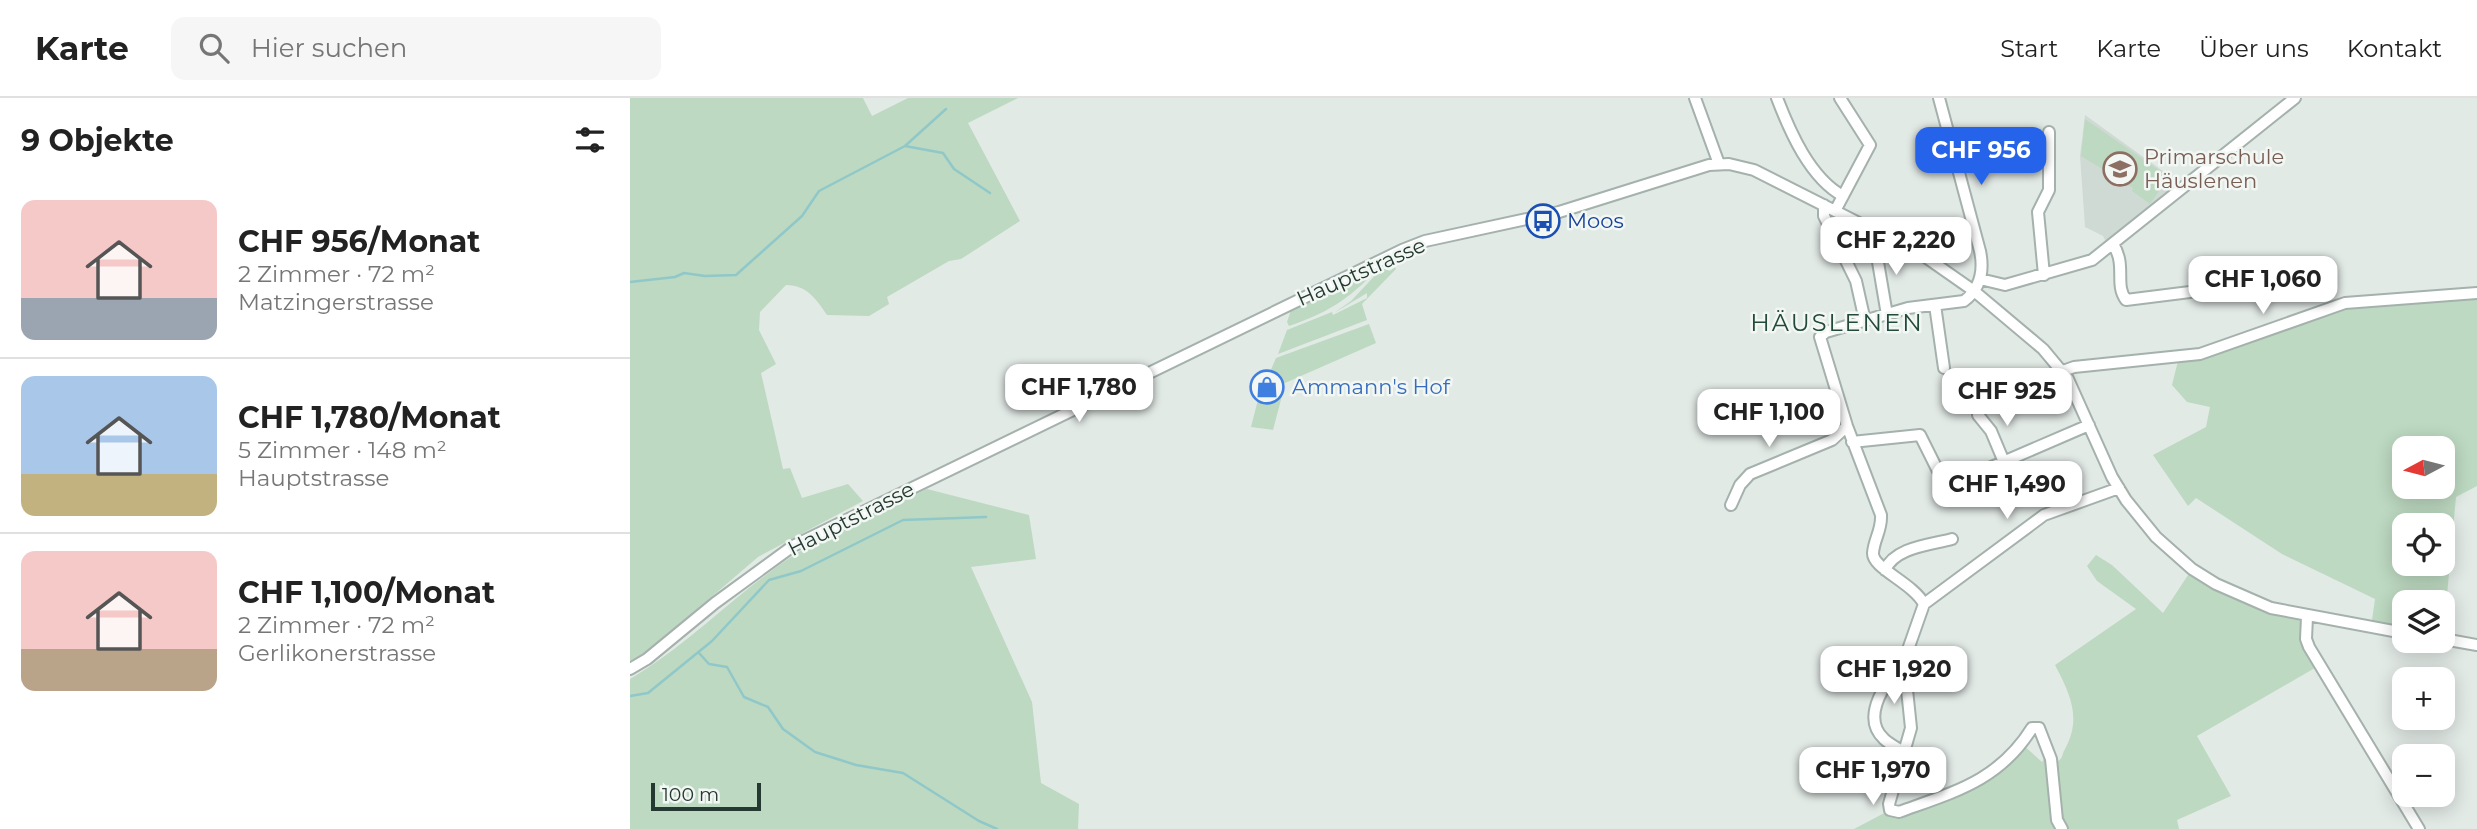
<!DOCTYPE html>
<html lang="de">
<meta charset="utf-8">
<style>
:root{--surface:#fff;--page:#f6f6f6;--text:#222;--muted:#767676;--line:#e0e0e0;--accent:#2563eb}
body{margin:0;font-family:Montserrat,sans-serif;background:var(--page);color:var(--text);height:100vh;display:flex;flex-direction:column;font-size:26px;white-space:nowrap}
*{box-sizing:border-box;margin:0}
p{font-size:23px;color:var(--muted)}
.icon{flex:none;width:38px;height:38px;fill:none;stroke:currentColor;stroke-width:2;stroke-linecap:round;stroke-linejoin:round}
.map{position:relative;flex:1;overflow:hidden}
.panel{display:flex;flex-direction:column;background:var(--surface);width:630px}
.panel>*{flex:none}
.needle{width:46px;rotate:263deg}
.controls{position:absolute;left:1762px;top:338px;display:grid;gap:14px}
.controls a{display:grid;place-items:center;width:63px;height:63px;border-radius:14px;background:var(--surface);box-shadow:0 4px 18px #0003;font-size:35px}
.scale{position:absolute;left:21px;bottom:18px;width:110px;box-sizing:border-box;padding-left:7px;border:4px solid #243931;border-top:0;font-size:19px;line-height:24px;white-space:nowrap;color:#243931;-webkit-text-stroke:5px #f2f7f4;paint-order:stroke}
.price{position:absolute;translate:-50% -60px;padding:0 16px;border-radius:14px;background:#fff;color:#222;font-size:23px;line-height:46px;filter:drop-shadow(0 2px 4px #0008)}
.price::after{content:'';position:absolute;left:50%;top:42px;width:21px;height:16px;margin-left:-10px;background:inherit;clip-path:polygon(0 0,100% 0,50% 100%)}
.price.current{background:var(--accent);color:#fff}
ul{padding:0;list-style:none}
li{display:flex;align-items:center;gap:21px;height:175px;padding:0 21px}
li+li{border-top:2px solid var(--line)}
li span{display:grid;place-items:center;flex:none;width:196px;height:140px;border-radius:14px;color:#555}
li>.icon{margin-inline-start:auto}
span .icon{width:84px;height:84px;fill:#fffc;stroke-width:1}
li b{font-size:30px}
h2{display:flex;justify-content:space-between;align-items:center;height:84px;padding:0 21px;font-size:30px}
header{display:flex;align-items:center;gap:42px;box-sizing:border-box;height:98px;padding:0 35px;background:var(--surface);border-bottom:2px solid var(--line)}
header strong{font-size:33px}
nav{display:flex;gap:38px;margin-inline-start:auto;font-size:24px}
.search{width:490px;height:63px;background:var(--page);display:flex;align-items:center;gap:18px;box-sizing:border-box;padding:0 24px;border-radius:14px;color:var(--muted);font-size:26px}
main{display:flex;flex:1;min-height:0}
.map>svg:first-child{display:block}
</style>
<header>
<strong>Karte</strong>
<div class="search"><svg class="icon" aria-label="search" viewBox="0 0 24 24"><circle cx="10" cy="10" r="6"/><path d="M15 15l6 6"/></svg>Hier suchen</div>
<nav><a>Start</a><a>Karte</a><a>Über uns</a><a>Kontakt</a></nav>
</header>
<main>
<section class="panel">
<h2>9 Objekte<svg class="icon" aria-label="filters" viewBox="0 0 24 24"><path d="M4 7h16M4 17h16"/><circle cx="9" cy="7" r="2"/><circle cx="15" cy="17" r="2"/></svg></h2>
<ul>
<li><span style="background:linear-gradient(#f6c9c9 70%,#9aa5b1 0)"><svg class="icon" aria-label="home" viewBox="0 0 24 24"><path d="M3 11l9-7 9 7M6 9v11h12V9"/></svg></span><div><b>CHF 956/Monat</b><p>2 Zimmer · 72 m²</p><p>Matzingerstrasse</p></div></li>
<li><span style="background:linear-gradient(#a9c7e8 70%,#c2b280 0)"><svg class="icon" aria-label="home" viewBox="0 0 24 24"><path d="M3 11l9-7 9 7M6 9v11h12V9"/></svg></span><div><b>CHF 1,780/Monat</b><p>5 Zimmer · 148 m²</p><p>Hauptstrasse</p></div></li>
<li><span style="background:linear-gradient(#f6c9c9 70%,#b9a48a 0)"><svg class="icon" aria-label="home" viewBox="0 0 24 24"><path d="M3 11l9-7 9 7M6 9v11h12V9"/></svg></span><div><b>CHF 1,100/Monat</b><p>2 Zimmer · 72 m²</p><p>Gerlikonerstrasse</p></div></li>
</ul>
</section>
<div class="map">
<svg width="1847" height="731" viewBox="0 0 1847 731">
<rect width="100%" height="100%" fill="#e2eae6"/>
<path fill="#d0dad4" d="M1455,17l93,67 1,5 -72,57 -4,-8 -18,-9 -5,-71z"/>
<path fill="#bdd9c1" fill-rule="evenodd" d="M0,0h233l9,18 36,-18h110l-50,25 52,98 -59,38 -12,2 -62,36 2,7 -20,12 -42,-1c-11,-16 -20,-30 -41,-30l-26,27 -1,18 17,34 -15,9 22,96 7,-1 12,30 46,-14 15,17 -105,56 -112,96 -16,8z
M1455,21l84,58 -19,27 -18,-13 1,-3 -52,-32z
M765,169l1,2 -34,35 5,16 -89,34 9,-24 45,-18 1,3 34,-17v-5l-33,20 17,-12 31,-33 8,3z
M746,172c-26,29 -51,44 -87,56l-2,-4 4,-12z
M1847,195v193l-21,11 -13,142v-37h-39v31l-33,-6 4,-28 -93,-45 -86,-56 -8,8 -35,-51 53,-28 4,-20 -23,-5 -15,-17 7,-28 145,-48zM1774,350h39v38h-39zM1774,427h39v39h-39z
M739,226l7,19 -91,40 -19,-2 10,-23z
M631,290l22,4 -10,38 -22,-3z
M297,391l102,26 7,44 -65,8 61,135 9,81 38,21 -1,25h-448v-150c60,-35 108,-88 167,-126 40,-25 87,-43 130,-64z
M1466,457l16,10 51,48 29,-44 24,15 91,33 -1,8 14,40 -123,71 34,60 -54,24 2,9h-325l36,-19 74,-22 58,-44 20,18 7,-12 3,9 5,3c7,-5 4,-6 8,-13 17,-31 5,-55 -10,-84l81,-56 -39,-28 -10,-15z"/>
<g fill="none" stroke-linecap="round" stroke-linejoin="round">
<path stroke="#90c8c9" stroke-width="2.5" d="M275,48l41,-37
M0,184l45,-5 9,-4 21,3 31,-1 66,-59 17,-25 86,-45 38,7 11,16 36,24
M69,555l10,11 18,3 17,30 24,10 15,22 32,23 41,13 47,8 76,48 18,8
M0,598l18,-3 64,-52 57,-61 32,-9 102,-51 83,-3"/>
<defs>
<path id="minor" d="M1065,0l24,66
M1147,0c13,34 33,80 66,98
M1194,107v11l32,65 9,40
M1205,113l35,-66 -30,-47
M1255,138l-7,26 9,53
M1483,146c14,22 1,40 13,56l72,-9
M1414,177l-6,-63 11,-22v-58
M1350,181l25,6 87,-25 203,-162
M1305,207l9,63
M1433,273l11,-4 126,-13 145,-51 132,-10
M1348,317l13,16 13,31
M1222,344l68,-7 21,42 11,7 137,-59
M1101,407l9,-20 10,-11 82,-34 15,-14
M1255,472c10,-23 45,-25 67,-31
M1294,506c-11,-21 -52,-36 -51,-51 1,-14 9,-23 8,-38l-34,-89 -27,-89 6,-5 82,-24 56,-7c17,-13 20,-31 16,-50l-41,-153
M1677,519l-1,22 3,8 110,182
M1813,541l34,6
M0,571l17,-10 68,-56 78,-57 609,-296 23,-9 134,-29 150,-47 20,-1 25,6 170,86 50,35 69,58 25,30 44,98 14,23 30,37 36,32 24,15 55,24 133,25
M1272,653c-6,-4 -13,-7 -18,-12 -25,-23 5,-61 20,-78
M1432,731l-5,-9 -6,-61 -12,-31h-7c-33,53 -78,64 -133,84l-9,-2 -1,-6 22,-76 -7,-67 20,-57 120,-89 75,-27"/>
</defs>
<use href="#minor" stroke="#a5b1ac" stroke-width="14"/>
<use href="#minor" stroke="#fff" stroke-width="10"/>
</g>
<defs>
<symbol id="school-ring" viewBox="-11 -11 22 22"><circle r="9.5" fill="#f2f7f4" stroke="#8d6e63" stroke-width="1.5"/><path d="M0-5L7-2L0 1L-7-2ZM-4 1L0 2.5L4 1V4Q0 6-4 4Z" fill="#8d6e63"/></symbol>
<symbol id="bus-ring" viewBox="-11 -11 22 22"><circle r="9.5" fill="#f2f7f4" stroke="#1a4fb4" stroke-width="1.5"/><path d="M-5-6H5V4H4V6H2V4H-2V6H-4V4H-5ZM-3.5-4V0h7V-4ZM-3.5 1.2v1.5H-2V1.2ZM2 1.2v1.5H3.5V1.2Z" fill="#1a4fb4"/></symbol>
<symbol id="shop-ring" viewBox="-11 -11 22 22"><circle r="9.5" fill="#f2f7f4" stroke="#3f7fe0" stroke-width="1.5"/><path d="M-5-2.5h2.3a2.7 3.5 0 0 1 5.4 0H5L5.5 6h-11ZM-1.5-2.5h3a1.5 2.3 0 0 0-3 0Z" fill="#3f7fe0"/></symbol>
</defs>
<g fill-rule="evenodd">
<use href="#school-ring" x="1471" y="52" width="38" height="38"/>
<use href="#bus-ring" x="894" y="104" width="38" height="38"/>
<use href="#shop-ring" x="618" y="270" width="38" height="38"/>
</g>
<g text-anchor="middle" stroke-width="5" stroke-linejoin="round" paint-order="stroke">
<g font-size="21" fill="#785e54" stroke="#f2f7f4" text-anchor="start">
<text x="1514" y="66">Primarschule<tspan x="1514" dy="24">Häuslenen</tspan></text>
</g>
<g font-size="21" fill="#164399" stroke="#f2f7f4" text-anchor="start">
<text x="937" y="130">Moos</text>
</g>
<g font-size="21" fill="#243931" stroke="#f2f7f4">
<text transform="translate(731 174) rotate(-24)" y="7">Hauptstrasse</text>
<text transform="translate(221 421) rotate(-27)" y="7">Hauptstrasse</text>
</g>
<g font-size="21" fill="#366cbe" stroke="#f2f7f4" text-anchor="start">
<text x="662" y="296">Ammann's Hof</text>
</g>
<g font-size="24" letter-spacing="2" fill="#23493b" stroke="#f2f7f4">
<text x="1207" y="233">HÄUSLENEN</text>
</g>
</g>
</svg>
<div class="controls">
<a><svg class="needle" viewBox="-14 -14 28 28"><path d="M0-13l5 13h-10z" fill="#e53935"/><path d="M0 13l5-13h-10z" fill="#767676"/></svg></a>
<a><svg class="icon" aria-label="locate" viewBox="0 0 24 24"><circle cx="12" cy="12" r="6"/><path d="M12 2v4M12 18v4M2 12h4M18 12h4"/></svg></a>
<a><svg class="icon" aria-label="layers" viewBox="0 0 24 24"><path d="M12 4l9 5-9 5-9-5zM3 14l9 5 9-5"/></svg></a>
<a>+</a>
<a>−</a>
</div>
<div class="scale">100 m</div>
<b class="price current" style="left:1351px;top:89px">CHF 956</b>
<b class="price" style="left:1266px;top:179px">CHF 2,220</b>
<b class="price" style="left:1633px;top:218px">CHF 1,060</b>
<b class="price" style="left:449px;top:326px">CHF 1,780</b>
<b class="price" style="left:1377px;top:330px">CHF 925</b>
<b class="price" style="left:1139px;top:351px">CHF 1,100</b>
<b class="price" style="left:1377px;top:423px">CHF 1,490</b>
<b class="price" style="left:1264px;top:608px">CHF 1,920</b>
<b class="price" style="left:1243px;top:709px">CHF 1,970</b>
</div>
</main>
